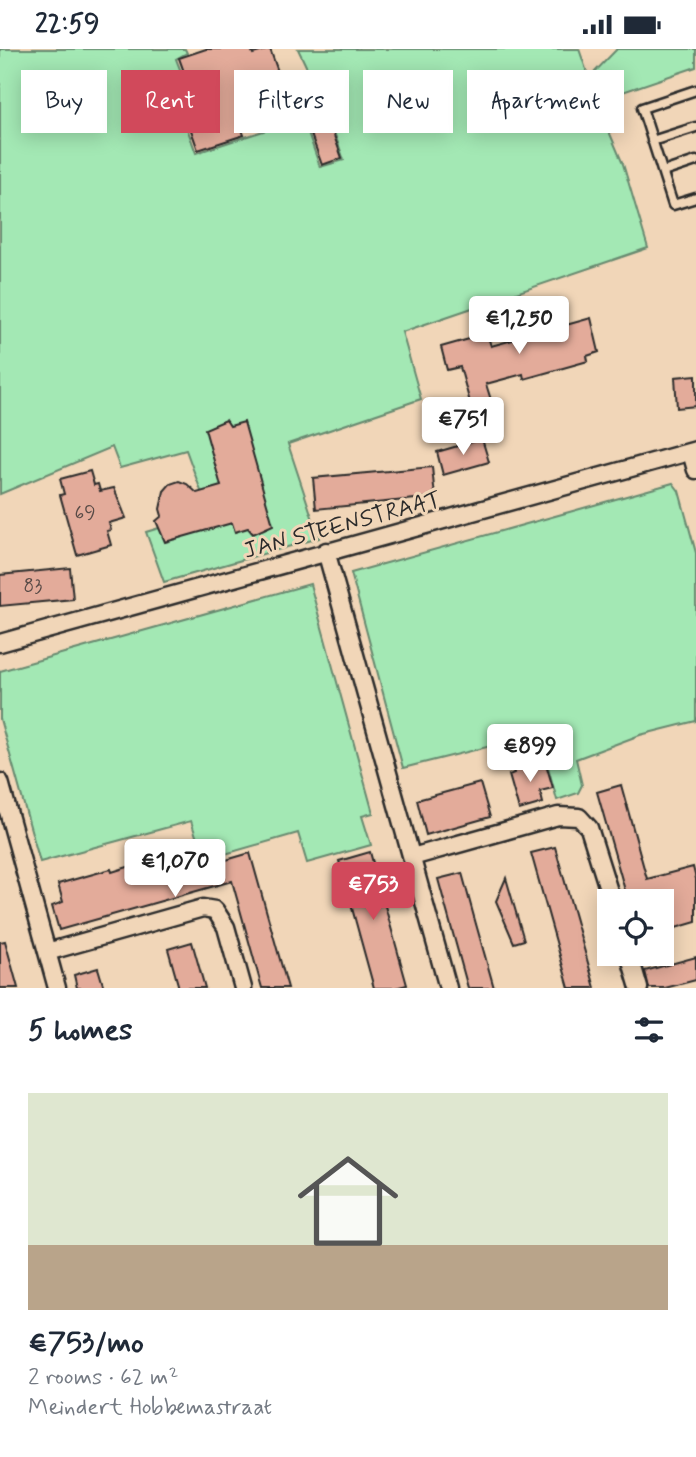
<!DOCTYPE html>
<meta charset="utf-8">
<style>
:root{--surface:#fff;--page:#f6f6f7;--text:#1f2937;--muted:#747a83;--accent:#d1495b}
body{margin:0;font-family:Mynerve,sans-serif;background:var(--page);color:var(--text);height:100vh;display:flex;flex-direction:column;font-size:26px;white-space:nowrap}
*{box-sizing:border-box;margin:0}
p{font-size:23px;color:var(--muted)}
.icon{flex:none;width:38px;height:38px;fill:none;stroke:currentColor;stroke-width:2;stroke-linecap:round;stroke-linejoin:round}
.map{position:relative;height:939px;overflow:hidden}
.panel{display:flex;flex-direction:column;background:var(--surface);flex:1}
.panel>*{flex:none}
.banner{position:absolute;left:21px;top:21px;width:654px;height:63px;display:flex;gap:14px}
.fabs{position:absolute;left:597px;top:840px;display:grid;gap:14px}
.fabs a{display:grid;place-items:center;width:77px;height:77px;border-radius:0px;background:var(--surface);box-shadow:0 4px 18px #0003;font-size:35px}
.price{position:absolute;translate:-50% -60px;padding:0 16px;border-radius:7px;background:#fff;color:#222;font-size:23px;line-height:46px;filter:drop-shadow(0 2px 4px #0008)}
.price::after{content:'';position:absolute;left:50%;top:42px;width:21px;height:16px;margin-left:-10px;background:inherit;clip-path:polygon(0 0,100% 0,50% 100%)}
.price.active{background:var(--accent);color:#fff}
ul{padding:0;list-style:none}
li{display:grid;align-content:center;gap:14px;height:371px;padding:0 28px}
li span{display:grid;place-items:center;height:217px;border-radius:0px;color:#555}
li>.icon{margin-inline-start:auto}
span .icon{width:126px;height:126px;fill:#fffc;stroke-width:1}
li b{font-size:30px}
h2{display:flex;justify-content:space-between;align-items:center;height:84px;padding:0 28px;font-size:30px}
.tag{padding:0 24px;border-radius:0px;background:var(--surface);box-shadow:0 4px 18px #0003;font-size:24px;line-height:63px}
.tag.active{background:var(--accent);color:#fff}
.status{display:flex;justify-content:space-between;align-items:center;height:49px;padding:0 35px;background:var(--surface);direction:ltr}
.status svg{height:19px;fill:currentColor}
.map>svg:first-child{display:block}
</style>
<div class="status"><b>22:59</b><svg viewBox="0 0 49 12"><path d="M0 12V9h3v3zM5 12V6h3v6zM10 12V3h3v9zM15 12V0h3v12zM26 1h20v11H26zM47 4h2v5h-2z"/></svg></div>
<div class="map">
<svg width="696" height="939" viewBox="0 0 696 939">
<rect width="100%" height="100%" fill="#f1d6b8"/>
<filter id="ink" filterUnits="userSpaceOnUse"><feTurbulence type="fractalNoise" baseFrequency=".0143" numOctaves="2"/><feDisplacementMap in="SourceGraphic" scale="14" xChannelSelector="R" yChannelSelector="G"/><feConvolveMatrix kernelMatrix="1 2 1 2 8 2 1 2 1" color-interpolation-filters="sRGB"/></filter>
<g filter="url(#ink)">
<path fill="#a3e8b4" stroke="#678a70" stroke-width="2" d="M0,0h185l2,4 -11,6 16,41 -13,6 17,47 107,-35 17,49 24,-7 -20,-56 -26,-55h281l10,29 28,-29h79v18l-100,34 27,63 25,84 -246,84 19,67 -133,45 31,94 -155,44 -18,-50 63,-19 -23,-63 -66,18 -8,-21 -112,47z
M673,434l6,8 17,62v168l-56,14 -64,24 6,26 -4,8 -21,7 -18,-66 -136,34 -52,-195z
M310,535l63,229 -11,3 9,29 -64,18 -9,-30 -94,27 -13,-39 -151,41 -40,-143v-48z"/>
<path fill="#e3ab9a" stroke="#2b2b2b" stroke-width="2" d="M206,0h45l2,5 17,-5 13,37 -10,4 3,8 -40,15 8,22 -46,15 -13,-37 12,-5 -18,-50z
M323,56l19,53 -20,7 -19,-53z
M591,269l8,34 -12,4 1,5 -64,18 -1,-5 -37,10 5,16 -20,6 -11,-39 -13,3 -6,-23 46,-13 4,12z
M696,326v31l-19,2 -2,-31z
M226,371l4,6 14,-4 29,103 -20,9 -5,-6 -13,4 -3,-9 -67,19 -9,-21 6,-5 -2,-7 4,-18 6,-7 9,-3 8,3 10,9 24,-7 -16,-57z
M482,390l7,23 -46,13 -6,-23z
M432,418l3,30 -119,12 -3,-31z
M90,422l4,14 4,-1 2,7 14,-3 12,30 -17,5 2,7 -4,1 4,14 -34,10 -17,-60 4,-1 -4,-15z
M70,519l3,31 -73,7v-31z
M528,713l2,7 16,-5 7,24 -13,3 3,12 -24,7 -10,-35 5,-2 -2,-6z
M480,734l10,34 -64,18 -9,-35z
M621,736l26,94 46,-12 3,12v43l-34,10v-31h-34l-31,-109z
M555,798l37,130 3,11h-26l-38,-135z
M185,800l5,18 11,-3 1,3 48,-14 38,135h-26l-30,-107 -173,49 -7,-24 11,-4 -5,-18 53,-15 1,3z
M370,803l37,133 -12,3h-21l-35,-127z
M462,824l12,44 20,71h-26l-30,-109z
M506,829l18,62 -10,3 -18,-42z
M5,892l13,47h-18v-46z
M192,893l13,46h-26l-11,-39z
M696,908v23l-31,8h-16l-4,-17z
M98,919l6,20h-27l-3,-13z"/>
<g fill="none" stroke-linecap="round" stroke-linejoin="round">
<defs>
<path id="service" d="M696,41l-54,18 31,97 23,-7
M652,92l44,-14
M663,123l33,-11"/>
<path id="minor" d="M691,403l5,18
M326,502l122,437
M0,594l696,-193
M0,733l57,206
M412,808l146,-41 21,1 10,11 23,73
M47,903l156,-44 12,2 11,17 17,61
M629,905l10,34"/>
</defs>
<use href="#service" stroke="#2b2b2b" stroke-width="13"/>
<use href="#minor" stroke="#2b2b2b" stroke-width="21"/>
<use href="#service" stroke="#f1d6b8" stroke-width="8"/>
<use href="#minor" stroke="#f1d6b8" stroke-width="16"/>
</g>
</g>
<g text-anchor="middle" stroke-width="6" stroke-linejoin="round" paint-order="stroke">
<g font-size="19" fill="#594b47">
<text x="85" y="470">69</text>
<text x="33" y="543">83</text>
</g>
<g font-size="23" fill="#2b2b2b" stroke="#f1d6b8">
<text transform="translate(342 475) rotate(-15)" y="8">JAN STEENSTRAAT</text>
</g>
</g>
</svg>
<div class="fabs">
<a><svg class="icon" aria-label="locate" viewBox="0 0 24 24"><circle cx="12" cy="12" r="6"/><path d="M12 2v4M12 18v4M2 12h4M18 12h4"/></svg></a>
</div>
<b class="price" style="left:519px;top:307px">€1,250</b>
<b class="price" style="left:463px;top:408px">€751</b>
<b class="price" style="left:530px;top:735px">€899</b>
<b class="price" style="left:175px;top:850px">€1,070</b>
<b class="price active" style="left:373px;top:873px">€753</b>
<div class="banner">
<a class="tag">Buy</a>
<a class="tag active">Rent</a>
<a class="tag">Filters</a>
<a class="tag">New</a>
<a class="tag">Apartment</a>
</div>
</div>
<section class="panel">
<h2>5 homes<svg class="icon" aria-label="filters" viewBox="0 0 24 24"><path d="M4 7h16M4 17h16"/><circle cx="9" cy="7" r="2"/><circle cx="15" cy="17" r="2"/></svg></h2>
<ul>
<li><span style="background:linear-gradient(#dfe7d0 70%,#b9a48a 0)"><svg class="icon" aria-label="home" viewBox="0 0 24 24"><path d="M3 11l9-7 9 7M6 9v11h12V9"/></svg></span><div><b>€753/mo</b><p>2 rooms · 62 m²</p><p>Meindert Hobbemastraat</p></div></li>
</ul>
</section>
